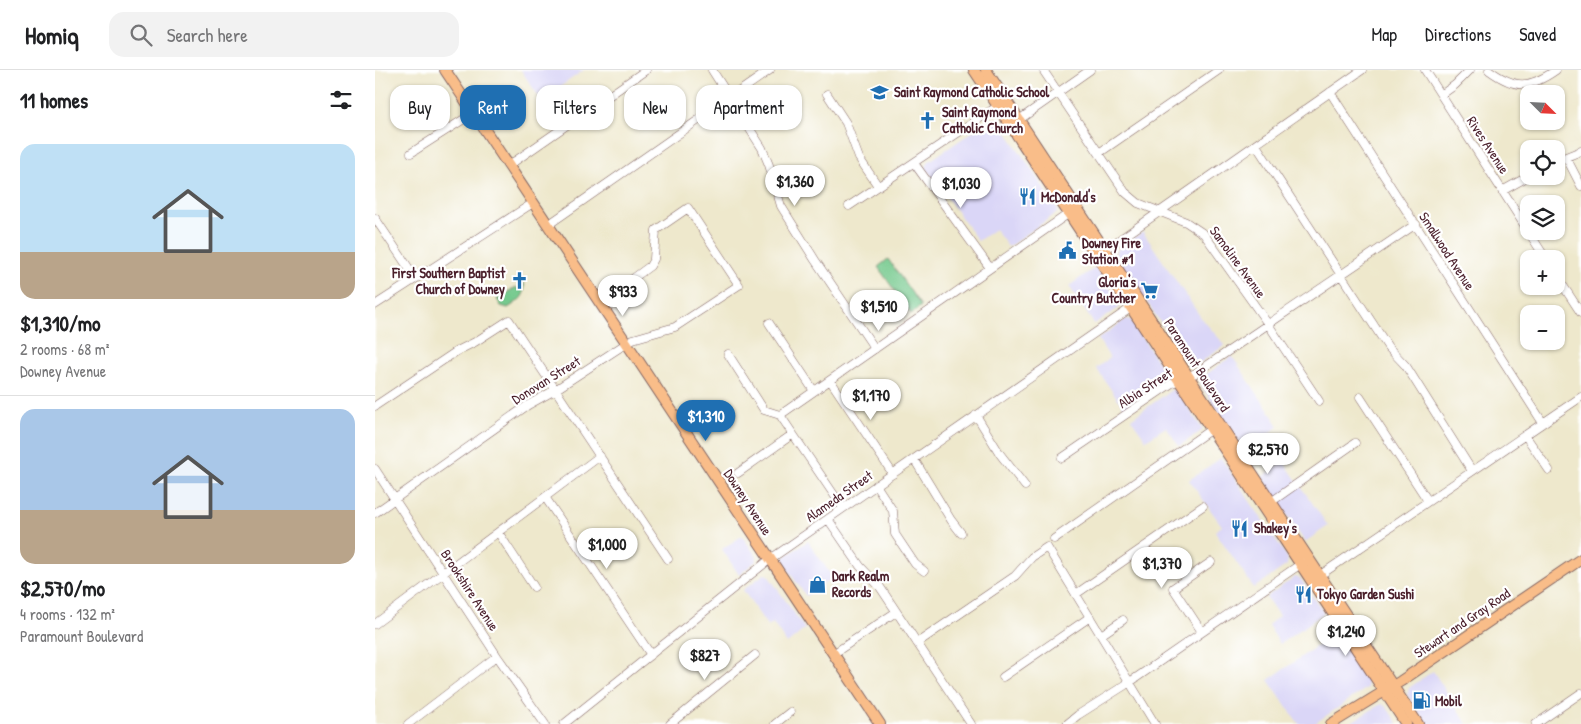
<!DOCTYPE html>
<meta charset="utf-8">
<style>
:root{--surface:#fff;--page:#f2f2f2;--text:#202124;--muted:#757577;--line:#e0e0e0;--accent:#1f6fb2}
body{margin:0;font-family:"Patrick Hand",sans-serif;background:var(--page);color:var(--text);height:100vh;display:flex;flex-direction:column;font-size:19px;white-space:nowrap}
*{box-sizing:border-box;margin:0}
p{font-size:16px;color:var(--muted)}
.icon{flex:none;width:28px;height:28px;fill:none;stroke:currentColor;stroke-width:2;stroke-linecap:round;stroke-linejoin:round}
.map{position:relative;flex:1;overflow:hidden}
.side{display:flex;flex-direction:column;background:var(--surface);width:375px}
.side>*{flex:none}
.guide{position:absolute;left:15px;top:15px;width:475px;height:45px;display:flex;gap:10px}
.needle{width:32px;rotate:114deg}
.controls{position:absolute;left:1145px;top:15px;display:grid;gap:10px}
.controls a{display:grid;place-items:center;width:45px;height:45px;border-radius:10px;background:var(--surface);box-shadow:0 1px 4px #0004;font-size:25px}
.price{position:absolute;translate:-50% -42px;padding:0 11px;border-radius:18px;background:#fff;color:#222;font-size:16px;line-height:32px;filter:drop-shadow(0 1px 2px #0008)}
.price::after{content:'';position:absolute;left:50%;top:30px;width:15px;height:11px;margin-left:-8px;background:inherit;clip-path:polygon(0 0,100% 0,50% 100%)}
.price.current{background:var(--accent);color:#fff}
ul{padding:0;list-style:none}
li{display:grid;align-content:center;gap:10px;height:265px;padding:0 20px}
li+li{border-top:1px solid var(--line)}
li span{display:grid;place-items:center;height:155px;border-radius:15px;color:#555}
li>.icon{margin-inline-start:auto}
span .icon{width:90px;height:90px;fill:#fffc;stroke-width:1}
li b{font-size:21px}
h2{display:flex;justify-content:space-between;align-items:center;height:60px;padding:0 20px;font-size:21px}
.pill{padding:0 18px;border-radius:15px;background:var(--surface);box-shadow:0 1px 4px #0004;font-size:18px;line-height:45px}
.pill.current{background:var(--accent);color:#fff}
header{display:flex;align-items:center;gap:30px;box-sizing:border-box;height:70px;padding:0 25px;background:var(--surface);border-bottom:1px solid var(--line)}
header strong{font-size:24px}
nav{display:flex;gap:28px;margin-inline-start:auto;font-size:18px}
.search{width:350px;height:45px;background:var(--page);display:flex;align-items:center;gap:12px;box-sizing:border-box;padding:0 18px;border-radius:15px;color:var(--muted);font-size:19px}
main{display:flex;flex:1;min-height:0}
.map>svg:first-child{display:block}
</style>
<header>
<strong>Homiq</strong>
<div class="search"><svg class="icon" aria-label="search" viewBox="0 0 24 24"><circle cx="10" cy="10" r="6"/><path d="M15 15l6 6"/></svg>Search here</div>
<nav><a>Map</a><a>Directions</a><a>Saved</a></nav>
</header>
<main>
<section class="side">
<h2>11 homes<svg class="icon" aria-label="filters" viewBox="0 0 24 24"><path d="M4 7h16M4 17h16"/><circle cx="9" cy="7" r="2"/><circle cx="15" cy="17" r="2"/></svg></h2>
<ul>
<li><span style="background:linear-gradient(#bfe0f5 70%,#b9a48a 0)"><svg class="icon" aria-label="home" viewBox="0 0 24 24"><path d="M3 11l9-7 9 7M6 9v11h12V9"/></svg></span><div><b>$1,310/mo</b><p>2 rooms · 68 m²</p><p>Downey Avenue</p></div></li>
<li><span style="background:linear-gradient(#a9c7e8 65%,#b9a48a 0)"><svg class="icon" aria-label="home" viewBox="0 0 24 24"><path d="M3 11l9-7 9 7M6 9v11h12V9"/></svg></span><div><b>$2,570/mo</b><p>4 rooms · 132 m²</p><p>Paramount Boulevard</p></div></li>
</ul>
</section>
<div class="map">
<svg width="1206" height="654" viewBox="0 0 1206 654">
<rect width="100%" height="100%" fill="#fff"/>
<filter id="ink" filterUnits="userSpaceOnUse"><feTurbulence type="fractalNoise" baseFrequency=".02" numOctaves="2"/><feDisplacementMap in="SourceGraphic" scale="10" xChannelSelector="R" yChannelSelector="G"/><feConvolveMatrix kernelMatrix="1 2 1 2 8 2 1 2 1" color-interpolation-filters="sRGB"/></filter>
<filter id="wash" filterUnits="userSpaceOnUse"><feTurbulence type="fractalNoise" baseFrequency=".0096" numOctaves="4" result="noise"/><feDisplacementMap in="SourceGraphic" scale="20" xChannelSelector="R" yChannelSelector="G"/><feGaussianBlur stdDeviation="1.12" result="paint"/><feColorMatrix in="noise" values="0 0 0 0 0 0 0 0 0 0 0 0 0 0 0 0 0 1.4 0 .05"/><feComposite in="paint" operator="in"/></filter>
<g filter="url(#wash)">
<rect width="100%" height="100%" fill="#eee8cc"/>
<path fill="#dad6f7" d="M146,0h63l-43,30z
M616,49l8,1 59,90 -1,3 -49,34 -13,-18 -17,12 -52,-73 2,-6z
M768,162l59,87 23,26 -31,22 -5,-2 -73,-109 1,-6z
M721,197l24,37 -1,4 -25,16 -25,-38z
M751,249l5,1 35,55 -3,6 -39,27 -28,-40 14,-10 -12,-19z
M857,286l47,70 -34,24 -41,-60 -4,-8v-3z
M798,319l4,1 26,40 -24,16 -13,-19 -20,13 -15,-21z
M846,388l67,100 -1,7 -33,23 -39,-57 7,-5 -33,-46z
M909,392l44,64 -23,16 -43,-65z
M367,466l15,21 -1,4 -17,14 -17,-26z
M433,471l25,37 -27,18 -23,-33v-5z
M389,504l4,1 37,54 -18,15 -14,-21 -5,4 -25,-37z
M920,507l5,1 24,35 -44,31 -12,-19 11,-9 -13,-19z
M962,562l31,48 -1,8 -53,36h-15l-31,-44z
M1058,601l25,39 9,14h-42l-3,-4 1,-1 -16,-24 2,-7z
M1006,634l5,2 12,18h-50z"/>
<path fill="#74c98d" stroke="#5f745c" d="M513,189l33,47 -10,8 -33,-47z
M149,212c3,14 -5,19 -16,26l-7,-2 -4,-7 19,-12 2,2 5,-4v-2z"/>
</g>
<g filter="url(#ink)">
<g fill="none" stroke-linecap="round" stroke-linejoin="round">
<defs>
<path id="minor" d="M337,0l50,78 7,17 12,41 34,54 60,89
M668,0l82,122 13,11 48,19 18,12 64,90 51,77
M1050,0l121,189
M1114,0c26,19 40,19 67,0
M955,22l213,331
M452,24l19,29 13,35 19,28
M1066,25l14,-10 15,-15
M641,52l74,-52
M881,75l132,202 18,19 66,105
M36,83l53,-34 9,-7
M724,83l120,-83
M1191,87l15,29
M1181,91l25,-10
M539,93l76,105
M133,96l138,-96
M1127,121l27,-15
M474,136l152,-102
M0,148l37,55
M173,155l222,-155
M727,182l260,-182
M1181,205l25,38
M0,235l158,-102
M394,253l45,68
M353,284l36,56 16,5 63,93
M455,310l63,94
M985,327l68,104
M0,336l82,-55 18,-9 34,-22 159,239
M405,345l288,-201
M601,345l24,39 25,32
M1150,365l24,35
M687,388l110,-75 24,-10 220,-149
M539,389l37,61 10,13
M0,399l122,187 48,68
M363,403l55,-39
M501,415l17,26 2,23 20,30 9,7
M170,427l106,158
M896,432l84,-59
M0,443l153,-108 27,-15 78,-51 42,-12 64,-42 -51,-77 -32,22 -2,29 -4,7 -50,37
M453,449l32,47 20,21 91,137
M123,462l36,55
M679,469l156,-109
M941,508l265,-181
M701,524l127,-88
M0,554l225,-168
M827,562l-29,-44 38,-26
M726,565l22,-15
M542,573l98,-67 17,-19 15,-10 108,177
M458,584l63,-42
M628,607l87,-60
M33,654l89,-68
M189,654l205,-164 366,-255
M295,654l85,-69
M400,654l15,-12
M692,654l11,-9 52,-33 175,-121
M1161,654l45,-31"/>
<path id="major" d="M70,0l435,654
M599,0l432,654
M611,0l432,654
M956,654l70,-43 180,-122"/>
</defs>
<use href="#minor" stroke="#836563" stroke-width="9"/>
<use href="#major" stroke="#836563" stroke-width="12"/>
<use href="#minor" stroke="#fff" stroke-width="8"/>
<use href="#major" stroke="#f9bd89" stroke-width="10"/>
</g>
</g>
<defs>
<symbol id="school-bare" viewBox="-9 -9 18 18"><path d="M0-5L7-2L0 1L-7-2ZM-4 1L0 2.5L4 1V4Q0 6-4 4Z" fill="#1f6fb2" stroke="#fff" stroke-width="2.5" paint-order="stroke"/></symbol>
<symbol id="church-bare" viewBox="-9 -9 18 18"><path d="M-1.2-6h2.4v3.5h3.3v2.4h-3.3V6h-2.4V-.1h-3.3v-2.4h3.3Z" fill="#1f6fb2" stroke="#fff" stroke-width="2.5" paint-order="stroke"/></symbol>
<symbol id="restaurant-bare" viewBox="-9 -9 18 18"><path d="M-5-6h1v4h1v-4h1v4h1v-4h1v5L-1.5 .5V6h-2V.5L-5-1ZM5-6V6H3V1.5H1.5Q1.5-4 5-6Z" fill="#1f6fb2" stroke="#fff" stroke-width="2.5" paint-order="stroke"/></symbol>
<symbol id="civic-bare" viewBox="-9 -9 18 18"><path d="M-.6-6.5H3V-4.5H.6V-3L4-1V1h2V6H-6V1h2V-1L-.6-3ZM-1.2 2.5V6h2.4V2.5Z" fill="#1f6fb2" stroke="#fff" stroke-width="2.5" paint-order="stroke"/></symbol>
<symbol id="supermarket-bare" viewBox="-9 -9 18 18"><path d="M-6-5.5h2.5l.6 2H6L4.5 2H-2.5L-4.4-4H-6ZM-1.5 3.2a1.3 1.3 0 1 0 .1 0ZM3 3.2a1.3 1.3 0 1 0 .1 0Z" fill="#1f6fb2" stroke="#fff" stroke-width="2.5" paint-order="stroke"/></symbol>
<symbol id="shop-bare" viewBox="-9 -9 18 18"><path d="M-5-2.5h2.3a2.7 3.5 0 0 1 5.4 0H5L5.5 6h-11ZM-1.5-2.5h3a1.5 2.3 0 0 0-3 0Z" fill="#1f6fb2" stroke="#fff" stroke-width="2.5" paint-order="stroke"/></symbol>
<symbol id="fuel-bare" viewBox="-9 -9 18 18"><path d="M-5.5-6h7V0h2V4h1.3V-2.5L3-4.5l.8-.8L6-3V5H2.5V1h-1V6h-7ZM-4.2-4.7v3.2H.2V-4.7Z" fill="#1f6fb2" stroke="#fff" stroke-width="2.5" paint-order="stroke"/></symbol>
</defs>
<g fill-rule="evenodd">
<use href="#school-bare" x="492" y="10" width="25" height="25"/>
<use href="#church-bare" x="540" y="38" width="25" height="25"/>
<use href="#restaurant-bare" x="640" y="114" width="25" height="25"/>
<use href="#civic-bare" x="680" y="168" width="25" height="25"/>
<use href="#church-bare" x="132" y="198" width="25" height="25"/>
<use href="#supermarket-bare" x="762" y="208" width="25" height="25"/>
<use href="#restaurant-bare" x="852" y="446" width="25" height="25"/>
<use href="#shop-bare" x="430" y="502" width="25" height="25"/>
<use href="#restaurant-bare" x="916" y="512" width="25" height="25"/>
<use href="#fuel-bare" x="1034" y="618" width="25" height="25"/>
</g>
<g text-anchor="middle" stroke-width="4.5" stroke-linejoin="round" paint-order="stroke">
<g font-size="14" font-weight="bold" fill="#4a1f2b" stroke="#fff" text-anchor="start">
<text x="519" y="27">Saint Raymond Catholic School</text>
<text x="567" y="47">Saint Raymond<tspan x="567" dy="16">Catholic Church</tspan></text>
<text x="666" y="132">McDonald's</text>
<text x="707" y="178">Downey Fire<tspan x="707" dy="16">Station #1</tspan></text>
<text x="130" y="208" text-anchor="end">First Southern Baptist<tspan x="130" dy="16">Church of Downey</tspan></text>
<text x="761" y="217" text-anchor="end">Gloria's<tspan x="761" dy="16">Country Butcher</tspan></text>
<text x="879" y="463">Shakey's</text>
<text x="457" y="511">Dark Realm<tspan x="457" dy="16">Records</tspan></text>
<text x="942" y="529">Tokyo Garden Sushi</text>
<text x="1060" y="636">Mobil</text>
</g>
<g font-size="14" fill="#4a1f2b" stroke="#fff">
<text transform="translate(1113 75) rotate(57)" y="5">Rives Avenue</text>
<text transform="translate(1072 181) rotate(57)" y="5">Smallwood Avenue</text>
<text transform="translate(863 192) rotate(54)" y="5">Samoline Avenue</text>
<text transform="translate(822 295) rotate(57)" y="5">Paramount Boulevard</text>
<text transform="translate(171 310) rotate(-32)" y="5">Donovan Street</text>
<text transform="translate(770 318) rotate(-33)" y="5">Albia Street</text>
<text transform="translate(464 426) rotate(-35)" y="5">Alameda Street</text>
<text transform="translate(373 432) rotate(57)" y="5">Downey Avenue</text>
<text transform="translate(95 520) rotate(57)" y="5">Brookshire Avenue</text>
<text transform="translate(1087 553) rotate(-34)" y="5">Stewart and Gray Road</text>
</g>
</g>
</svg>
<div class="controls">
<a><svg class="needle" viewBox="-14 -14 28 28"><path d="M0-13l5 13h-10z" fill="#e53935"/><path d="M0 13l5-13h-10z" fill="#757577"/></svg></a>
<a><svg class="icon" aria-label="locate" viewBox="0 0 24 24"><circle cx="12" cy="12" r="6"/><path d="M12 2v4M12 18v4M2 12h4M18 12h4"/></svg></a>
<a><svg class="icon" aria-label="layers" viewBox="0 0 24 24"><path d="M12 4l9 5-9 5-9-5zM3 14l9 5 9-5"/></svg></a>
<a>+</a>
<a>−</a>
</div>
<b class="price" style="left:420px;top:137px">$1,360</b>
<b class="price" style="left:586px;top:139px">$1,030</b>
<b class="price" style="left:248px;top:247px">$933</b>
<b class="price" style="left:504px;top:262px">$1,510</b>
<b class="price" style="left:496px;top:351px">$1,170</b>
<b class="price current" style="left:331px;top:372px">$1,310</b>
<b class="price" style="left:893px;top:405px">$2,570</b>
<b class="price" style="left:232px;top:500px">$1,000</b>
<b class="price" style="left:787px;top:519px">$1,370</b>
<b class="price" style="left:971px;top:587px">$1,240</b>
<b class="price" style="left:330px;top:611px">$827</b>
<div class="guide">
<a class="pill">Buy</a>
<a class="pill current">Rent</a>
<a class="pill">Filters</a>
<a class="pill">New</a>
<a class="pill">Apartment</a>
</div>
</div>
</main>
